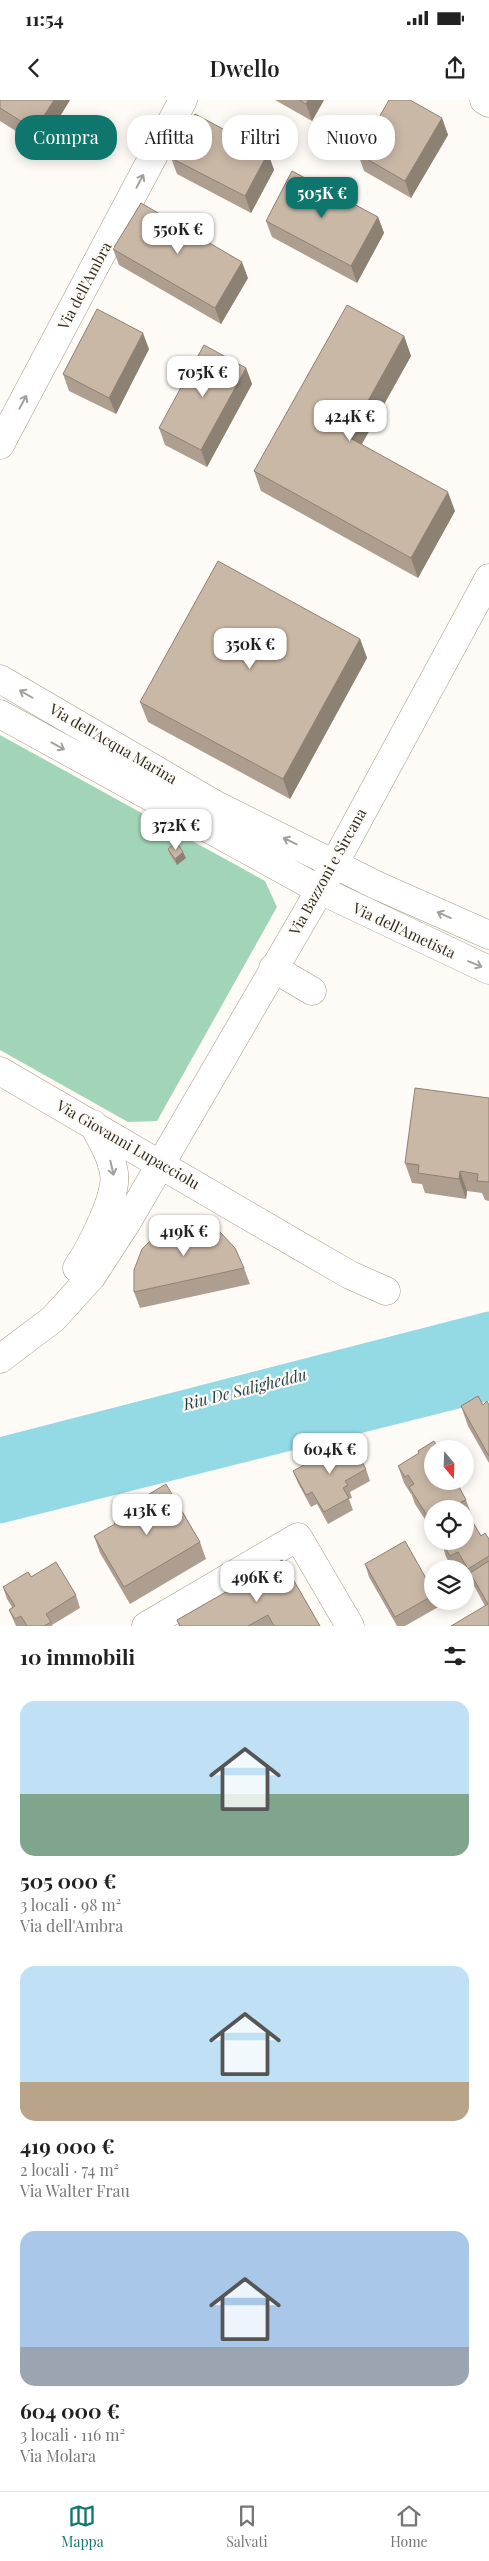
<!DOCTYPE html>
<html lang="it">
<meta charset="utf-8">
<style>
:root{--surface:#fff;--page:#f2f2f2;--text:#222;--muted:#767676;--line:#e0e0e0;--accent:#0f766e}
body{margin:0;font-family:"Playfair Display",serif;background:var(--page);color:var(--text);height:100vh;display:flex;flex-direction:column;font-size:19px;white-space:nowrap}
*{box-sizing:border-box;margin:0}
p{font-size:16px;color:var(--muted)}
.icon{flex:none;width:28px;height:28px;fill:none;stroke:currentColor;stroke-width:2;stroke-linecap:round;stroke-linejoin:round}
.map{position:relative;height:1526px;overflow:hidden}
.drawer{display:flex;flex-direction:column;background:var(--surface);flex:1}
.drawer>*{flex:none}
.top-card{position:absolute;left:15px;top:15px;width:460px;height:45px;display:flex;gap:10px}
.needle{width:32px;rotate:161deg}
.buttons{position:absolute;left:424px;top:1340px;display:grid;gap:10px}
.buttons a{display:grid;place-items:center;width:50px;height:50px;border-radius:50%;background:var(--surface);box-shadow:0 2px 12px #0003;font-size:25px}
.price{position:absolute;translate:-50% -42px;padding:0 11px;border-radius:10px;background:#fff;color:#222;font-size:16px;line-height:32px;filter:drop-shadow(0 1px 2px #0008)}
.price::after{content:'';position:absolute;left:50%;top:30px;width:15px;height:11px;margin-left:-8px;background:inherit;clip-path:polygon(0 0,100% 0,50% 100%)}
.price.active{background:var(--accent);color:#fff}
ul{padding:0;list-style:none}
li{display:grid;align-content:center;gap:10px;height:265px;padding:0 20px}
li span{display:grid;place-items:center;height:155px;border-radius:15px;color:#555}
li>.icon{margin-inline-start:auto}
span .icon{width:90px;height:90px;fill:#fffc;stroke-width:1}
li b{font-size:21px}
h2{display:flex;justify-content:space-between;align-items:center;height:60px;padding:0 20px;font-size:21px}
.tag{padding:0 18px;border-radius:20px;background:var(--surface);box-shadow:0 2px 12px #0003;font-size:18px;line-height:45px}
.tag.active{background:var(--accent);color:#fff}
.status{display:flex;justify-content:space-between;align-items:center;height:35px;padding:0 25px;background:var(--surface);direction:ltr}
.status svg{height:14px;fill:currentColor}
header{display:flex;justify-content:space-between;align-items:center;height:65px;padding:0 20px;background:var(--surface);font-size:22px;font-weight:600}
.tab-bar{display:flex;justify-content:space-around;align-items:center;height:70px;border-top:1px solid var(--line);background:var(--surface);font-size:14px;color:var(--muted)}
.tab-bar a{display:grid;justify-items:center;gap:2px}
.tab-bar .active{color:var(--accent)}
.map>svg:first-child{display:block}
</style>
<div class="status"><b>11:54</b><svg viewBox="0 0 49 12"><path d="M0 12V9h3v3zM5 12V6h3v6zM10 12V3h3v9zM15 12V0h3v12zM26 1h20v11H26zM47 4h2v5h-2z"/></svg></div>
<header><svg class="icon" aria-label="back" viewBox="0 0 24 24"><path d="M15 5l-7 7 7 7"/></svg>Dwello<svg class="icon" aria-label="share" viewBox="0 0 24 24"><path d="M12 15V3M7 8l5-5 5 5M5 13v7h14v-7"/></svg></header>
<div class="map">
<svg width="489" height="1526" viewBox="0 0 489 1526">
<rect width="100%" height="100%" fill="#fefbf7"/>
<path fill="#a2d5b7" d="M0,635l265,146 12,26 -120,214 -29,1 -128,-72z"/>
<g fill="none" stroke-linecap="round" stroke-linejoin="round">
<path stroke="#93dae5" stroke-width="29" d="M0,1352l489,-126
M0,1409l489,-123"/>
<path stroke="#93dae5" stroke-width="49" d="M0,1382l489,-118"/>
<defs>
<path id="minor" d="M484,0l5,3
M0,345l183,-345
M0,579l216,126 160,80 113,50
M0,614l320,176 169,80
M273,868l39,23
M0,971l298,174 52,30 36,16
M77,1168c13,-19 41,-72 37,-95 -3,-18 -13,-34 -21,-49
M0,1259l53,-40 39,-43 35,-54 193,-332 169,-312
M146,1526l152,-89 52,89"/>
</defs>
<use href="#minor" stroke="#a49884" stroke-width="29"/>
<use href="#minor" stroke="#fff" stroke-width="28"/>
</g>
<path fill="#ae9e8f" d="M0,0h70l-29,47 -41,-26z
M275,0h49l-12,21z
M442,18l6,17 -37,63 -47,-27 -6,-17z
M268,53l6,17 -23,43 -74,-39 -6,-16z
M378,117l6,16 -27,50 -85,-46 -6,-16z
M113,149l135,29 -27,46 -102,-59z
M404,236l7,20 -49,88 93,67 -37,67 -157,-87 -7,-20z
M149,249l-33,65 -47,-23 -6,-17z
M246,268l6,16 -45,83 -42,-22 -6,-17z
M360,539l7,19 -77,141 -142,-77 -8,-20z
M168,749l18,9 -9,7 -7,-10z
M489,998v103l-4,-1 -3,-7 -15,-2 -1,8 -41,-6 -3,-9 -10,-1 -7,-20z
M244,1168l6,16 -110,24 -6,-16z
M489,1305v58l-21,-37 -7,-20z
M418,1351l48,49 6,16 -2,1 11,19 8,3v87l-4,-20 -20,-37h-12l-7,-12 -4,-13 -2,-3h25l-33,-32v21l-17,-26 -4,-11v1l-7,-11 -6,-17 21,-12z
M366,1369l4,12 -20,11 2,6 -3,1 4,11 -25,14 -11,-20 -6,3 -13,-24 -5,-12z
M94,1436l106,6 6,17 -76,45 -30,-51z
M282,1460l38,66h-141l-2,-6z
M365,1464l67,25v12h6l2,5 -35,20h-8l-28,-49z
M31,1477l45,18 4,13 -28,17v1h-36l-7,-16 3,-3 -5,-8 -4,-12z"/>
<path fill="#8d8174" d="M54,0h16l-29,47 -6,-17z
M308,0h16l-12,21 -6,-17z
M442,18l6,17 -37,63 -6,-17z
M268,53l6,17 -23,43 -6,-17z
M378,117l6,16 -27,50 -6,-17z
M242,162l6,16 -27,46 -6,-16z
M143,233l6,16 -33,65 -7,-16z
M404,236l7,20 -56,100 -7,-19z
M246,268l6,16 -45,83 -6,-17z
M448,392l7,19 -37,67 -7,-20z
M360,539l7,19 -77,141 -7,-20z
M183,752l3,6 -9,7 -2,-6z
M460,1071l7,20 -1,8 -7,-20z"/>
<path fill="#cab8a6" stroke="#8d8174" d="M0,0h54l-19,30 -35,-22z
M299,0h9l-2,4z
M389,0h21l32,18 -37,63 -47,-27z
M195,14l73,39 -23,43 -74,-38z
M292,71l86,46 -27,49 -85,-45z
M141,103l101,59 -27,46 -102,-59z
M347,205l57,31 -56,101 100,55 -37,66 -157,-87z
M97,209l46,24 -34,65 -46,-24z
M204,245l42,23 -45,82 -42,-22z
M218,461l142,78 -77,140 -143,-77z
M176,742l7,10 -8,7 -7,-10z
M415,988l74,10v84l-12,-1 1,-7 -18,-3 -1,8 -41,-6 1,-8 -14,-2z
M178,1125h22l20,7 15,16 9,20 -110,24v-22l8,-21 15,-15z
M478,1296l5,9 4,-4 2,4v51l-28,-50z
M349,1340l17,29 -21,12 3,4 -5,3 6,10 -25,14 -12,-20 -6,3 -13,-24z
M434,1341l4,8h-6v32h24l10,19 -5,2 4,7h-33v14l-23,-36 5,-3 -6,-9 -3,2 -7,-11 21,-13 -1,-2z
M166,1384l34,58 -76,45 -30,-51 21,-12 -1,-9z
M465,1409l16,27 4,-3 4,6v17l-21,13 -10,-17 -8,4 -9,-15h24z
M405,1441l27,48v7l-37,21 -30,-53z
M282,1460l38,66h-46l-6,-11 -20,11h-68l-3,-6z
M489,1461v65h-38l37,-22 -18,-31z
M56,1462l20,33 -30,19 5,8 -7,4h-17l-6,-10 -6,3 -6,-9 6,-4 -12,-19 25,-15 3,5z"/>
<defs><path id="oneway-shaft" d="M-6 0H5M1.5-3L5.5 0L1.5 3" fill="none" stroke-width="1.6" stroke-linecap="round" stroke-linejoin="round" transform="scale(1.25)"/></defs>
<g stroke="#a3a09c">
<use href="#oneway-shaft" transform="translate(140 81) rotate(-62)"/>
<use href="#oneway-shaft" transform="translate(23 302) rotate(-62)"/>
<use href="#oneway-shaft" transform="translate(26 594) rotate(-150)"/>
<use href="#oneway-shaft" transform="translate(58 646) rotate(29)"/>
<use href="#oneway-shaft" transform="translate(290 741) rotate(-154)"/>
<use href="#oneway-shaft" transform="translate(444 815) rotate(-156)"/>
<use href="#oneway-shaft" transform="translate(475 864) rotate(23)"/>
<use href="#oneway-shaft" transform="translate(112 1068) rotate(77)"/>
</g>
<g text-anchor="middle" stroke-width="4.5" stroke-linejoin="round" paint-order="stroke">
<g font-size="15" fill="#322d24" stroke="#fefbf7">
<text transform="translate(85 186) rotate(-62)" y="5">Via dell'Ambra</text>
<text transform="translate(113 644) rotate(30)" y="5">Via dell'Acqua Marina</text>
<text transform="translate(328 772) rotate(-61)" y="5">Via Bazzoni e Sircana</text>
<text transform="translate(404 831) rotate(25)" y="5">Via dell'Ametista</text>
<text transform="translate(128 1045) rotate(30)" y="5">Via Giovanni Lupacciolu</text>
</g>
<g font-size="16" font-style="italic" fill="#1c3f44" stroke="#fefbf7">
<text transform="translate(245 1289) rotate(-14)" y="6">Riu De Saligheddu</text>
</g>
</g>
</svg>
<div class="buttons">
<a><svg class="needle" viewBox="-14 -14 28 28"><path d="M0-13l5 13h-10z" fill="#e53935"/><path d="M0 13l5-13h-10z" fill="#767676"/></svg></a>
<a><svg class="icon" aria-label="locate" viewBox="0 0 24 24"><circle cx="12" cy="12" r="6"/><path d="M12 2v4M12 18v4M2 12h4M18 12h4"/></svg></a>
<a><svg class="icon" aria-label="layers" viewBox="0 0 24 24"><path d="M12 4l9 5-9 5-9-5zM3 14l9 5 9-5"/></svg></a>
</div>
<b class="price active" style="left:322px;top:119px">505K €</b>
<b class="price" style="left:178px;top:155px">550K €</b>
<b class="price" style="left:203px;top:298px">705K €</b>
<b class="price" style="left:350px;top:342px">424K €</b>
<b class="price" style="left:250px;top:570px">350K €</b>
<b class="price" style="left:176px;top:751px">372K €</b>
<b class="price" style="left:184px;top:1157px">419K €</b>
<b class="price" style="left:330px;top:1375px">604K €</b>
<b class="price" style="left:147px;top:1436px">413K €</b>
<b class="price" style="left:257px;top:1503px">496K €</b>
<div class="top-card">
<a class="tag active">Compra</a>
<a class="tag">Affitta</a>
<a class="tag">Filtri</a>
<a class="tag">Nuovo</a>
</div>
</div>
<section class="drawer">
<h2>10 immobili<svg class="icon" aria-label="filters" viewBox="0 0 24 24"><path d="M4 7h16M4 17h16"/><circle cx="9" cy="7" r="2"/><circle cx="15" cy="17" r="2"/></svg></h2>
<ul>
<li><span style="background:linear-gradient(#bfe0f5 60%,#7fa58c 0)"><svg class="icon" aria-label="home" viewBox="0 0 24 24"><path d="M3 11l9-7 9 7M6 9v11h12V9"/></svg></span><div><b>505 000 €</b><p>3 locali · 98 m²</p><p>Via dell'Ambra</p></div></li>
<li><span style="background:linear-gradient(#bfe0f5 75%,#b9a48a 0)"><svg class="icon" aria-label="home" viewBox="0 0 24 24"><path d="M3 11l9-7 9 7M6 9v11h12V9"/></svg></span><div><b>419 000 €</b><p>2 locali · 74 m²</p><p>Via Walter Frau</p></div></li>
<li><span style="background:linear-gradient(#a9c7e8 75%,#9aa5b1 0)"><svg class="icon" aria-label="home" viewBox="0 0 24 24"><path d="M3 11l9-7 9 7M6 9v11h12V9"/></svg></span><div><b>604 000 €</b><p>3 locali · 116 m²</p><p>Via Molara</p></div></li>
</ul>
</section>
<nav class="tab-bar">
<a class="active"><svg class="icon" aria-label="map" viewBox="0 0 24 24"><path d="M3 6l6-2 6 2 6-2v14l-6 2-6-2-6 2zM9 4v14M15 6v14"/></svg>Mappa</a>
<a><svg class="icon" aria-label="saved" viewBox="0 0 24 24"><path d="M7 4h10v16l-5-4-5 4z"/></svg>Salvati</a>
<a><svg class="icon" aria-label="home" viewBox="0 0 24 24"><path d="M3 11l9-7 9 7M6 9v11h12V9"/></svg>Home</a>
</nav>
